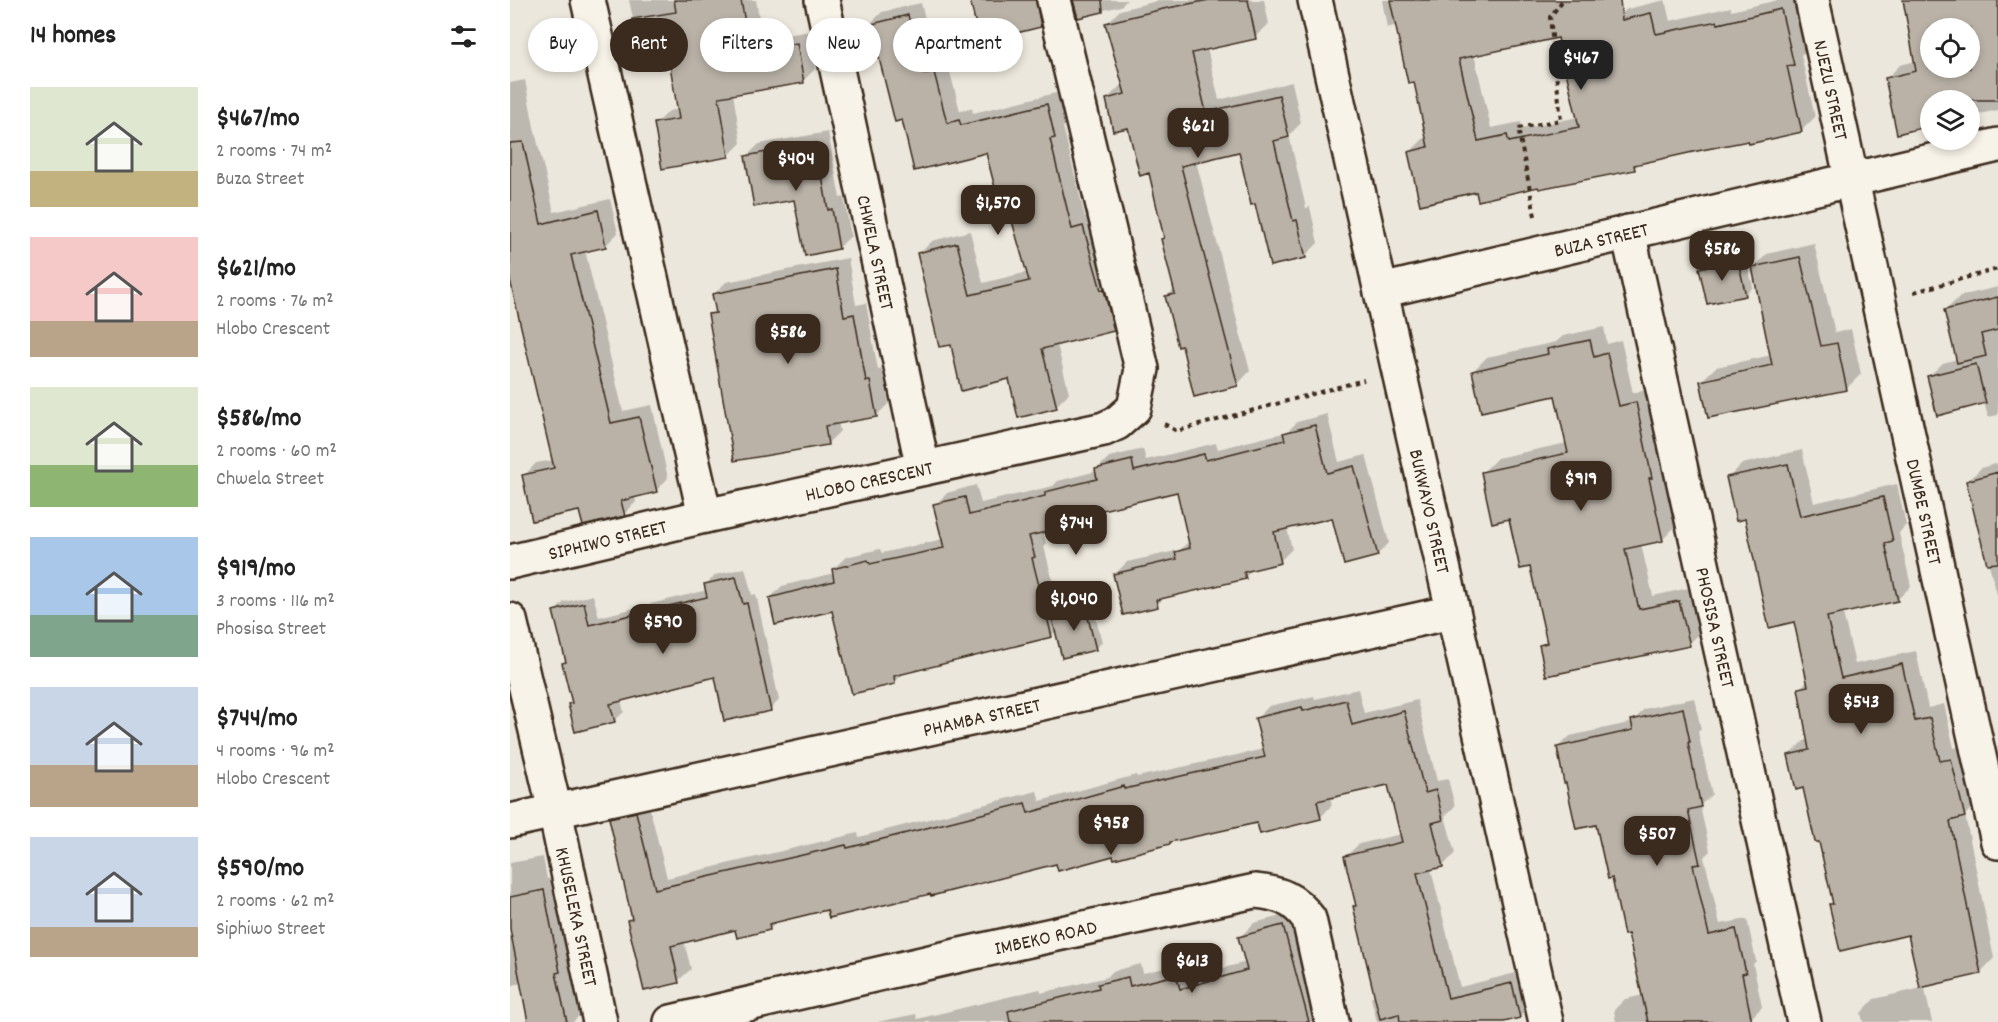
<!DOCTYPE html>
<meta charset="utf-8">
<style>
:root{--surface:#fff;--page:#f6f6f6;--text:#222;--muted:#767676;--accent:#3b2a1e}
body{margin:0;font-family:Dekko,sans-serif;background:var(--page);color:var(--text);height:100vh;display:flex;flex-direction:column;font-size:22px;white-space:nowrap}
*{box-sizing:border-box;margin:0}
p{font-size:20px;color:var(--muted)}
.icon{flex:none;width:33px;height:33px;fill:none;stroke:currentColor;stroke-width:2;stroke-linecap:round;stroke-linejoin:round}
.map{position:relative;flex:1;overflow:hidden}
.panel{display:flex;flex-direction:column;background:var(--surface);width:510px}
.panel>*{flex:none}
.banner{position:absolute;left:18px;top:18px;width:570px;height:54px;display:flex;gap:12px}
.controls{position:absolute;left:1410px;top:18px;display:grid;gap:12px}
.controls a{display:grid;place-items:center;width:60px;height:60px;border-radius:50%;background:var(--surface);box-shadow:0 3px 9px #0003;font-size:30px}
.price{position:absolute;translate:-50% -51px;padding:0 14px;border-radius:12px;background:var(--accent);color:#fff;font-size:20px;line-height:39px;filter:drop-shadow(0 2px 3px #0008)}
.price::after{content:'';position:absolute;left:50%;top:36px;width:18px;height:14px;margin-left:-9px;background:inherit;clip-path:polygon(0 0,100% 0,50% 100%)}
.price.active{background:#222;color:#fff}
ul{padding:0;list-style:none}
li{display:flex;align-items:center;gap:18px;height:150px;padding:0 30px}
li span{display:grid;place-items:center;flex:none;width:168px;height:120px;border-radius:0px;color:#555}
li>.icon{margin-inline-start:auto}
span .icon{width:72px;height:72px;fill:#fffc;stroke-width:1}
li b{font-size:26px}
h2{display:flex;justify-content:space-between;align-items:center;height:72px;padding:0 30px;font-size:26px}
.pill{padding:0 21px;border-radius:27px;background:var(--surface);box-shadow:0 3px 9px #0003;font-size:21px;line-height:54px}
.pill.active{background:var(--accent);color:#fff}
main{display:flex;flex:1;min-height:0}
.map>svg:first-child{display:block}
</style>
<main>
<section class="panel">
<h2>14 homes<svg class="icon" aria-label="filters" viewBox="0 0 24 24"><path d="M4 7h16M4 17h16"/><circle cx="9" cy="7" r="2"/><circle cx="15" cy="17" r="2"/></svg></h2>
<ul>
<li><span style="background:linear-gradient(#dfe7d0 70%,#c2b280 0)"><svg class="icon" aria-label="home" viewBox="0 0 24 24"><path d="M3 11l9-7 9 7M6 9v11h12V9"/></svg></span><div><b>$467/mo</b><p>2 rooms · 74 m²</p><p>Buza Street</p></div></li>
<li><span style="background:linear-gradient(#f6c9c9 70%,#b9a48a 0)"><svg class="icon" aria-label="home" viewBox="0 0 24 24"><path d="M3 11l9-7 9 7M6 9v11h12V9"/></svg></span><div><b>$621/mo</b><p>2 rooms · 76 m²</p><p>Hlobo Crescent</p></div></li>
<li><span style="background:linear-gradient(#dfe7d0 65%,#8fb573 0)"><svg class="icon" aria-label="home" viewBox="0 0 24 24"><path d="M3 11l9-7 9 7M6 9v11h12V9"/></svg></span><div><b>$586/mo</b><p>2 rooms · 60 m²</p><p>Chwela Street</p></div></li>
<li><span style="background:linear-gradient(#a9c7e8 65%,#7fa58c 0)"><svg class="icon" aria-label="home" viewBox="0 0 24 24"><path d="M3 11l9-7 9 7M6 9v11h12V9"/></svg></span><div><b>$919/mo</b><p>3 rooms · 116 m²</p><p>Phosisa Street</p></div></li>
<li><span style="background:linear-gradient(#c9d6e8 65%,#b9a48a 0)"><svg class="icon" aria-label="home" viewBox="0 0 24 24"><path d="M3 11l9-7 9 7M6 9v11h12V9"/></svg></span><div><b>$744/mo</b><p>4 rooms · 96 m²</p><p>Hlobo Crescent</p></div></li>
<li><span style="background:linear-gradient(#c9d6e8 75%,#b9a48a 0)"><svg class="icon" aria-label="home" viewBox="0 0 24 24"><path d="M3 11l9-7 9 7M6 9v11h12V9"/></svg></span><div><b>$590/mo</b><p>2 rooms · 62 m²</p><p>Siphiwo Street</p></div></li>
</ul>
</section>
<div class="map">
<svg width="1488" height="1022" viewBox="0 0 1488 1022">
<rect width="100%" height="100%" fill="#ece7dc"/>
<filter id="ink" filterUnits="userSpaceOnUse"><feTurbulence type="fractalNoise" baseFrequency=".0167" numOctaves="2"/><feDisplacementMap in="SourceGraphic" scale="12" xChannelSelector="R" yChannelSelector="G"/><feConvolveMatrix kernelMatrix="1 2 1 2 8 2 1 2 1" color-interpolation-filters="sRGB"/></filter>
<g filter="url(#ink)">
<path fill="#0003" fill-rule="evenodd" d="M119,0h127l7,39 47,-8 6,37 -13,13 -70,12 8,50 -13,13 -72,-32 13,-13 10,-2 -11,-63 -28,6z
M465,0h77l3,11 -15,14z
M565,0h52l-6,6 -42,10z
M651,0h103l5,24 -14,13 -48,11 12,52 73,-18 9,41 -12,12 17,73 4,-1 8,36 -13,13 -49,-53 -16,-53 -44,11 54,210 -13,14 -54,-40 -16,-49 8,-7 -13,-50 3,-2 -15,-65 -21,-46 -22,-27 13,-13 4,-1 -17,-62 13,-13z
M872,0h164l-72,54 17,74 30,-6 1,7 56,-12 36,-96 13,-12 38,-9 5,21 61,-14v4l47,-11h17l12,50 -6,5 14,62 -14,14 -161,32 -6,5 -95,17 -62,5 -67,-38 14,-14 3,-1 -12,-57 -18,-55 -10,3z
M1394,0h94v110l-28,6v-16h-40v25l-31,7 -13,-53 14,-14 16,-4zM1420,28h40v40h-40z
M411,3l15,59 11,-2 13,51 12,-3 1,5 87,-21 7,31 -4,4 22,90 11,-3 30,103 -13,13 -56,14 12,49 -13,13 -104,-63 -33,-89 13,-13 38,-10 13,52 45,-11 -17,-60 -24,-61 -84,-33 -34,-93 13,-13z
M15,80l9,47 20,85 56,-13 8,34 -12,12 -21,5 38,161 29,-6 16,73 -12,13 -21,5 1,6 -12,12 -44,-5 -56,-33 12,-13 18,-3 -44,-206v-171z
M318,132l12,66 4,-1 7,39 -13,12 -43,-49 -48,-43 12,-12z
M1304,243l21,90 16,-4 10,45 -14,14 -146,-7 15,-14 56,-12 -19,-87 14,-14z
M1235,254l8,33 -7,7 -38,8 -7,-34 7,-7z
M338,258l8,47 10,-2 12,67 4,-1 7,34 -12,12 -39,7 2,9 -12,12 -93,16 -25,-144 7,-7 -3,-14 12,-12z
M1488,287v128l-10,2 -4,-15 -56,-25 15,-14 14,-4 -11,-49 14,-14z
M1094,327l3,17 14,-4 12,53 17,-4 15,73 -2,3 14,60 -14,14 -22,5 12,52 40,-9 10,43 -14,14 -148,1 7,-7 -17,-73 -21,-48 -27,-45 14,-14 70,-15 -11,-49 -83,-23 14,-14 69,-15 7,-6z
M817,414l12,48 27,-7 23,88 -12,12 -44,-39 -46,12 5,21 -12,12 -26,7 -9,9 -79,19 -9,9 -42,-31 12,-12 53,-12 10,-10 -12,-49 -77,18 -10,10 -48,12 3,13 -2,2 15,61 32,-8 11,43 -7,7 -38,-19 -6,6 -146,36 -10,10 -62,-72 -63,-12 12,-12 52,-13 -1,-4 13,-12 34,-8 2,4 61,-14 -8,-34 12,-12 29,-8 5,18 72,-17 5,-5 39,-10v-2l12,-12 34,-8 3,11 70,-17 2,6 69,-17 10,-10z
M1292,450l12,53 83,-19 9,41 -7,8 12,53 -14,14 -54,13 12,51 61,-13 12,57 16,-4 10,44 11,-3 14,56 -14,14 29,143 -14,15 -56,12 8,37h-69l-2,-9 13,-14 48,-11 -12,-54 -79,-29 3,-3 -14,-62 -16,-53 -15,-32 15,-14 5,-1 -9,-52 8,-8 -13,-59 -67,-143 14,-14z
M1488,463v135l-31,-116 14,-14z
M235,568l7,27 4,-1 23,106 -9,10 -54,-35 -95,25 3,12 -10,9 -44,-17 3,-3 -9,-38 3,-3 -12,-49 9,-9 29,-7 6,22 108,-27 -1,-5 9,-10z
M848,689l6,24 53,-13 20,81 11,-2 7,27 -10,10 10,37 -12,13 -12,3 29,118 64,-16 8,33 -12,13 -23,5h-120l-6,-24 5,-5 -21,-86 2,-3 -11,-48 13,-12 42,-10 -12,-51 -59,13 2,9 -12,13 -62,3 -86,19 -2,3 -56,11 -57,9 -126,29 -103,16 -49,12 -9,9 -34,-1 -52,13 7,28 -13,12 -49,-60 4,-4 -23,-98 13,-13 25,-5 19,77 191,-45 1,4 178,-46 3,10 96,-26 1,2 127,-28 -7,-31 12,-12 45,-10 1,3z
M1184,698l7,31 -3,3 14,62 -12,12 10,45 -6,6 16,67 27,-5 9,42 -3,3 9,43 -15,15h-131l-2,-12 11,-11 19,-4 -15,-63 -32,-109 -39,-76 12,-11 63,-14 11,-13z
M33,857l4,22 10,-2 15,81 -2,2 11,54 -8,8h-44l-8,-39 -11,3v-123z
M786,912l21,110h-440l39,-8 1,5 123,-30 1,4 66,-16 6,-6 28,-7 2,9 47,-11 3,14 53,-14 -6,-25 14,-14z"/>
<path fill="#bab2a7" stroke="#3b2a1e" stroke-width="1.5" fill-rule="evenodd" d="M164,0h67l9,51 47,-8 7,40 -85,14 10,60 -67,12 -8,-46 25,-4 -12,-71 -28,5 -7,-34 44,-7z
M460,0h66l5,27 -61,15z
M563,0h29l1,12 -25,6z
M699,0h39l8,39 -64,14 14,59 73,-17 10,42 -15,4 19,80 4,-1 9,38 -36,8 -15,-62 -4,1 -12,-53 -58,14 57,220 -44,11 -12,-51 -4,1 -13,-51 10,-2 -14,-55 3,-1 -15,-65 -9,3 -12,-48 -15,3 -7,-32 19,-5 -20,-71 58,-14z
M880,0h230l2,20 29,-7 5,21 61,-13 1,3 63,-15 13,56 -7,1 15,66 -53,12 -1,-3 -46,9 -68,15 1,5 -96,19 -1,-2 -60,14 -2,-9 -56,13 -12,-53 20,-5 -14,-65 -6,1zM1048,38l21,89 -70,15 -2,-7 -29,6 -19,-82z
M1393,0h95v100h-68v26l-33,8 -12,-56 31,-7zM1420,28h40v40h-40z
M398,15l15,59 11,-2 13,51 12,-3 2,5 86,-21 8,34 -5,1 22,90 11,-3 18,64 3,-1 10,42 -72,18 15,59 -39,10 -9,-39 -48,12 -10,-46 -12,2 -22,-94 40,-10 13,52 59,-14 -19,-67 -8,1 -16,-62 -72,18 -12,-51 -7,2 -16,-64h-3l-8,-33z
M13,142l18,82 57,-14 8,37 -35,8 40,168 28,-6 18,75 -36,9 4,15 -42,10 -4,-15 -47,10 -10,-46 32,-7 -44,-188v-137z
M306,143l12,67 4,-1 7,40 -34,7 -11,-56 -40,7 -9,-51z
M1290,257l21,89 16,-3 10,47 -139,28 -8,-37 72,-16 -20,-98z
M1228,260l8,36 -39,8 -8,-36z
M326,269l8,47 10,-2 12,67h4l7,36 -52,9 3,19 -94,16 -26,-147 8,-1 -4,-19z
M1488,297v33l-17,4 5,22 -29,7 -13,-53z
M1080,340l4,17 13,-4 12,53 17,-4 16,76h-3l14,63 -38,8 14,60 40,-8 11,45 -144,30 -7,-31 8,-2 -17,-76 -10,2 -11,-50 -17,4 -11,-51 87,-19 -13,-57 -74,16 -9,-41 76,-17 -1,-5z
M1466,364l10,39 -49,13 -10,-40z
M805,425l12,48 27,-7 24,90 -34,9 -12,-47 -58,14 7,31 -37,9 2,7 -90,21 2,7 -35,8 -10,-41 64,-15 -2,-7 15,-4 -13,-56 -87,21 2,8 -63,15 6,21 -3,1 20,79 -158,39 1,8 -43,10 -20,-83 -57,14 -6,-27 65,-17 -2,-12 36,-9 2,4 74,-16 -11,-44 32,-7 4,18 76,-19v-4l52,-13 -2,-10 37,-9 2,11 70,-17 2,6 79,-20 -2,-7z
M1278,464l12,52 83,-19 10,44 -8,2 13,58 -71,16 14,61 61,-14 13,57 15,-3 10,43 11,-2 14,58 -15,4 31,153 -61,14 -12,-53 -68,16 -11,-47h4l-14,-62h-4l-12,-54 -7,2 -8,-35 21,-5 -11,-62 10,-2 -14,-64 -25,6 -24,-109 -9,2 -10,-44z
M1488,472v91l-11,1 -21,-83z
M226,577l7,27 4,-1 24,108 -47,10 -9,-44 -105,27 5,18 -40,10 -7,-28 4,-1 -10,-40 4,-1 -13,-51 31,-8 5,22 118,-28 -3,-13z
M575,605l11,45 -34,8 -11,-44z
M836,700l6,25 52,-14 21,82 11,-3 7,30 -11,3 11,44 -26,6 31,125 64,-15 8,35 -16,4h-104l-1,-8 -19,5 -27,-113h3l-12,-50 58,-14 -14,-57 -71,16 4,18 -61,15 -3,-11 -87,19v2l-56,15 -1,-3 -55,15 -2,-7 -125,32 -1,-2 -101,24 -2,-8 -58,14 1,6 -33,8 -2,-8 -64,16 8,37 -35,8 -17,-71 5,-1 -23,-101 27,-6 19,77 191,-44 1,3 178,-45 3,10 96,-27v3l141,-32 -10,-39 47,-11 1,4z
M1173,708l7,34h-2l13,65 -13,3 12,54 -7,1 16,70 27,-6 10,44 -4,1 10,48h-104l-20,-88 -4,1 -12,-57 -4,1 -12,-54 -20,4 -10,-46h-2l-7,-36 76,-17 -2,-10z
M34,890l16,82 -4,1 11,49h-39l-18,-93v-32z
M773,925l26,97h-299l-2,-11 91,-23 -1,-4 30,-7 2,9 46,-11 4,14 67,-19 -9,-33z"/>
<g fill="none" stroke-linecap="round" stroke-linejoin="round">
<defs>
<g id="street">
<path d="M78,0l117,516"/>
<path id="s1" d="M312,0l101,468"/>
<path id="s2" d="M805,0l231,1022"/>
<path id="s3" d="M1302,0l186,842"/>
<path id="s4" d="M1118,232l176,790"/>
<path id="s5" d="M871,291l617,-146"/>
<path id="s6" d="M0,562l195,-46 399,-87 13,-6 17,-15 8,-39 -88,-369"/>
<path id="s7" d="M0,620l45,191 45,211"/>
<path id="s8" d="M0,821l942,-209"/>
<path id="s9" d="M161,1022l285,-66 299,-65c24,2 40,8 54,28l23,103"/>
</g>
</defs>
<use href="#street" stroke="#3b2a1e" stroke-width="38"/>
<path stroke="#3b2a1e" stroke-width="4" stroke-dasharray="4.5 4.5" stroke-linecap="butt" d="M1025,216l-17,-88 43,-8 -11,-103 13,-17
M1404,292l84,-23
M654,424l13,7 187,-51"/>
<use href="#street" stroke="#f7f3e8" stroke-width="33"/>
</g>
</g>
<g text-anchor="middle" stroke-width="4.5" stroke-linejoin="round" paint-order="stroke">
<g font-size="20" fill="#3b2a1e" stroke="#f7f3e8">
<text dy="7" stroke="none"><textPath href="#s3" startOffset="92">NJEZU STREET</textPath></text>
<text dy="7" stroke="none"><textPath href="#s5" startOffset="226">BUZA STREET</textPath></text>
<text dy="7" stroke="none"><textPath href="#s1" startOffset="258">CHWELA STREET</textPath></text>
<text dy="7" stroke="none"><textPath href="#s6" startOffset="368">HLOBO CRESCENT</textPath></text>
<text dy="7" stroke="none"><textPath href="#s2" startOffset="524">BUKWAYO STREET</textPath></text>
<text dy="7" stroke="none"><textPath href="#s3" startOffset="524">DUMBE STREET</textPath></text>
<text dy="7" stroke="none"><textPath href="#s6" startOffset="100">SIPHIWO STREET</textPath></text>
<text dy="7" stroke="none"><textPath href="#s4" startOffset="405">PHOSISA STREET</textPath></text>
<text dy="7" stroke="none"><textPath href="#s8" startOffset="483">PHAMBA STREET</textPath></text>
<text dy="7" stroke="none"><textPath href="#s7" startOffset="304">KHUSELEKA STREET</textPath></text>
<text dy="7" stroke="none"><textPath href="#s9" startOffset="384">IMBEKO ROAD</textPath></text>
</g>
</g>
</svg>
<div class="controls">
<a><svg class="icon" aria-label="locate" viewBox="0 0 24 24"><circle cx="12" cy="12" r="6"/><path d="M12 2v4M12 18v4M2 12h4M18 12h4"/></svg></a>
<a><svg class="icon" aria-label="layers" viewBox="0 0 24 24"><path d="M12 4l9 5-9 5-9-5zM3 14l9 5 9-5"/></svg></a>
</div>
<b class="price active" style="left:1071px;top:91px">$467</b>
<b class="price" style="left:688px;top:159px">$621</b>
<b class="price" style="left:286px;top:192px">$404</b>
<b class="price" style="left:488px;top:236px">$1,570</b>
<b class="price" style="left:1212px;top:282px">$586</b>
<b class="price" style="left:278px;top:365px">$586</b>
<b class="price" style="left:1071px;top:512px">$919</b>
<b class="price" style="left:566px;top:556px">$744</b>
<b class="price" style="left:564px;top:632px">$1,040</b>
<b class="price" style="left:153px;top:655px">$590</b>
<b class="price" style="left:1351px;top:735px">$543</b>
<b class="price" style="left:601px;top:856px">$958</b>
<b class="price" style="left:1147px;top:867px">$507</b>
<b class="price" style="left:682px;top:994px">$613</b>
<div class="banner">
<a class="pill">Buy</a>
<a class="pill active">Rent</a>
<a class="pill">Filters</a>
<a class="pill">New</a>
<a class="pill">Apartment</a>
</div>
</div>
</main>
